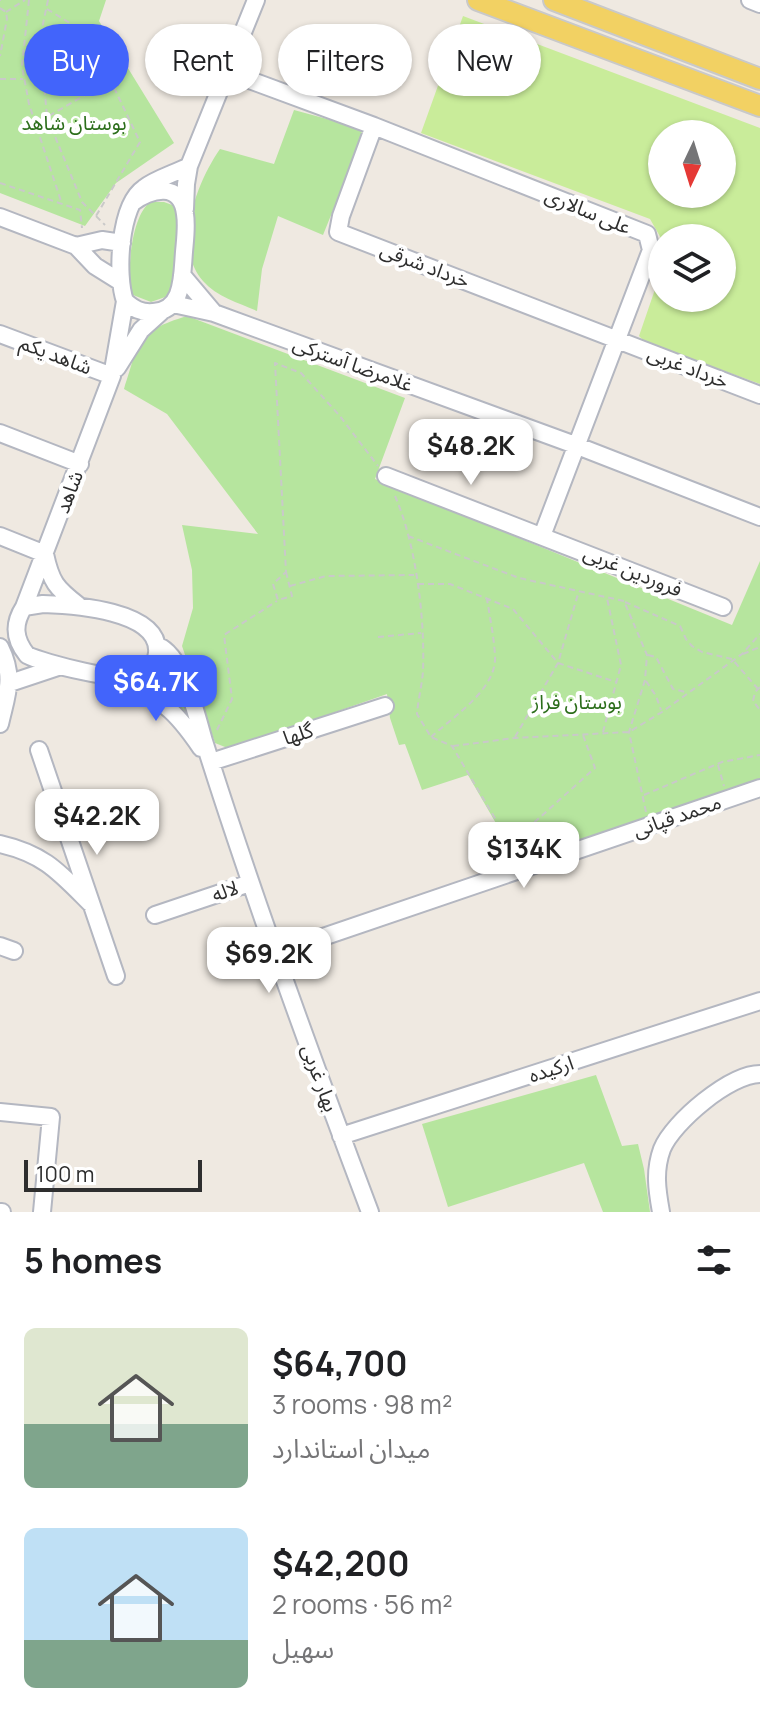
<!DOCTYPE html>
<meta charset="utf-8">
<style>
:root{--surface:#fff;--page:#f2f2f2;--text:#202124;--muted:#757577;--accent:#4264fb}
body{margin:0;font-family:Manrope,"Noto Sans Arabic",sans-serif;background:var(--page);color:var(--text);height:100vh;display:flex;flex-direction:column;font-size:30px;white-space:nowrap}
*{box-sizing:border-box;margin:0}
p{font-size:26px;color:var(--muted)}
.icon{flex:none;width:44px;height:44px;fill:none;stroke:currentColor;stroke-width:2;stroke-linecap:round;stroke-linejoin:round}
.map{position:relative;height:1212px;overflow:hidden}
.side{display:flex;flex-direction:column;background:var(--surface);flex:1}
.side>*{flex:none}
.guide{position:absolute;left:24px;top:24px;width:712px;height:72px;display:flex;gap:16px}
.needle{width:52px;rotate:184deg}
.controls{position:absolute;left:648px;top:120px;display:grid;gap:16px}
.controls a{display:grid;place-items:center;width:88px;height:88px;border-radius:50%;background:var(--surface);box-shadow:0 2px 6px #0004;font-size:40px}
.scale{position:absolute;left:24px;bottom:20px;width:178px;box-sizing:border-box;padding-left:8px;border:4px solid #2e2e2e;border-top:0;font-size:22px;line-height:28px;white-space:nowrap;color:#2e2e2e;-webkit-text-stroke:6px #fff;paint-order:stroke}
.price{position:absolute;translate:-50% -68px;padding:0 18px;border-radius:16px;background:#fff;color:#222;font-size:26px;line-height:52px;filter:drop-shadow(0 2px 4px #0008)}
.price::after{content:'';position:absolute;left:50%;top:48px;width:24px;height:18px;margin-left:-12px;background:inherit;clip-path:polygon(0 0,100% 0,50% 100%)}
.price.active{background:var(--accent);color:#fff}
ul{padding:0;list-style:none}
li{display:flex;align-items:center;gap:24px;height:200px;padding:0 24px}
li span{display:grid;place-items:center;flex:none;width:224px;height:160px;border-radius:12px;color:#555}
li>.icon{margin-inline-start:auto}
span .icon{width:96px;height:96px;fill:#fffc;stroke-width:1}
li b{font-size:34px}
h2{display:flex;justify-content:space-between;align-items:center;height:96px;padding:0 24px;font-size:34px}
.tag{padding:0 28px;border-radius:36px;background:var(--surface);box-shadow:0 2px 6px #0004;font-size:28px;line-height:72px}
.tag.active{background:var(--accent);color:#fff}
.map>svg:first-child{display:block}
</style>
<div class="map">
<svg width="760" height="1212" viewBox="0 0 760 1212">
<rect width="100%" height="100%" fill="#efe9e1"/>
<path fill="#b6e59e" d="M0,0h106l-7,21 75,122 -58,40 -31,43 -85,-33z
M294,110l66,18 3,8 -40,99 -45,-19 -16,53 -5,42c-18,-8 -40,-14 -54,-30 -31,-35 -6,-99 17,-132l54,15z
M151,202h13l11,4c9,19 3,71 -7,90l-17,6 -18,-7c-8,-19 -1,-83 18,-93z
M187,316l218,82 -30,81 357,146 28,-64v218l-113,41 -128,43 -51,-88 -46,15 -17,-46 -6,1 -9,-27 -3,-24 -157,55 -15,-6 -33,-97 11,-38 -1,-38 -10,-45 76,9 -91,-120 -43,-25c16,-48 11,-57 63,-73z
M171,662l30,77 -59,-54 20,-9z
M596,1075l26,71 16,-2 6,25 6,43h-47l-19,-49 -136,44 -26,-83z"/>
<path fill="#c9ec9a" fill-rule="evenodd" d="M463,16l297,112v256l-115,-42 -6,-6 23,-67v29h60v-60l-60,2 -12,-21 -229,-86zM662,134h60v60h-60z"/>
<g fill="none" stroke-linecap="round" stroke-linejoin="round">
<defs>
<path id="minor" d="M750,0l10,4
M228,72l146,54 273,108 4,16 -109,286
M374,126l-33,90 -3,16 422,163
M132,203c19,-14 49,-22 53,11 2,12 0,26 -1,38 -2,23 0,59 -31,60 -12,1 -19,-3 -28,-11 -9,-25 -6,-96 19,-113 11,-9 32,-15 45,-22
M185,209l1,-25 3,-18 67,-166
M0,217l76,29 19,20 24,15
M76,246l26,-6 20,3
M182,275l32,38
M173,304l41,9 361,132 185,72
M0,334l112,42
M117,368l24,-38 20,-18
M0,433l80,31
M386,476l337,131
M0,536l45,18c6,28 11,34 33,51
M43,604c29,1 118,6 114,49 -1,11 -6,19 -16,23 -16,8 -98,-13 -114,-21 -13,-16 -14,-31 -3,-48z
M24,607l88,-231 13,-75
M158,646c25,9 39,71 46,95 50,159 107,315 166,471
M0,647c15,30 7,46 0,77
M119,681c45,21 54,26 82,67
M10,683l51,-17
M39,750l77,226
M211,762l174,-56
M0,844c44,10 59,28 90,59
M155,915l95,-32
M0,946l14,5
M276,953l484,-165
M0,1112l51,5 -9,95
M341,1136l419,-135
M0,1212h2
M661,1212c-4,-22 -7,-41 1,-63 11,-27 68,-75 98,-75"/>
<path id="major" d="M478,0l282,106
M554,0l206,79"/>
</defs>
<use href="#minor" stroke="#b4b7c1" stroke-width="20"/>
<use href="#major" stroke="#c9c9c9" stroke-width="24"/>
<path stroke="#c9c9c9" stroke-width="2" stroke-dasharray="6 4" stroke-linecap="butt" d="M29,0l-7,66 7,38 33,100
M48,0l-8,38 7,79 35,85 23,23
M0,1v-1
M0,8l6,4 1,7 -7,37
M47,9l26,16 12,2 55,115 -44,74
M6,12l19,-12
M0,79h23
M49,116l60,-35
M0,183l80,27 2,18
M395,496c21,48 30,122 28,175 -1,14 -5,29 -6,43l14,23 21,9 66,111
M408,536l111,42 105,23 23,54 -2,25 -16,52 17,80
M286,572l6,24 -14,4 -5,-16 13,-12 -11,-209 26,10 38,42 39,51
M418,584h32l63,25 45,54 58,19
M290,586l36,-10 88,-1
M625,602l55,24 6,13 6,7 10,6 30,7 26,30
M378,637l43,-4
M743,654l17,-7
M648,655l8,2 17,32 12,3
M646,681l10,15 5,14
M760,687l-5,5 -2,9 7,9
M217,730l15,-31 -8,-64 53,-34
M603,732l18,-67 -14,-67
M431,737c23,-21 66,-48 64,-81 -1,-19 -5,-38 -8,-57
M515,737l43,-74 20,-69
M453,746l62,-8 114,-6 33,-20 80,-58 18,-20
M718,765l6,21
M644,795l78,-33 38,-7
M509,838l19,-10 67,-60 -12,-33"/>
<use href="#minor" stroke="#fff" stroke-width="16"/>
<use href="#major" stroke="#f2d163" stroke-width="20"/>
</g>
<g text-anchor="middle" stroke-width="8" stroke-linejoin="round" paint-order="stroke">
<g font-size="20" fill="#2c6e1b" stroke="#fff">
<text x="74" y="130">بوستان شاهد</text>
<text x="577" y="709">بوستان فراز</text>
</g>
<g font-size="20" fill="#2e2e2e" stroke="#fff">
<text transform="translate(588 211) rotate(22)" y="7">علی سالاری</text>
<text transform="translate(425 265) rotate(21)" y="7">خرداد شرقی</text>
<text transform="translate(56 355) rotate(21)" y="7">شاهد یکم</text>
<text transform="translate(353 364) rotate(20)" y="7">غلامرضا آسترکی</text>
<text transform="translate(688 367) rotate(21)" y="7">خرداد غربی</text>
<text transform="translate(69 492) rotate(-69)" y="7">شاهد</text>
<text transform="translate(633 571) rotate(22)" y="7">فروردین غربی</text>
<text transform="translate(298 734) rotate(-18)" y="7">گلها</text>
<text transform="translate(677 816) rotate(-19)" y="7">محمد قپانی</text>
<text transform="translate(225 891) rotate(-19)" y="7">لاله</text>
<text transform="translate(551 1069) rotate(-18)" y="7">ارکیده</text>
<text transform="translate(320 1078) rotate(70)" y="7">بهار غربی</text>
</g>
</g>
</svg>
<div class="controls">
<a><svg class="needle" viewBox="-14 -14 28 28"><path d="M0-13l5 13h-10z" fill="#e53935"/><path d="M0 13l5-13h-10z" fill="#757577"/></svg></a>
<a><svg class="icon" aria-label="layers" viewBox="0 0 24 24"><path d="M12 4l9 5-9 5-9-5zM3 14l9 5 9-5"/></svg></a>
</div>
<div class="scale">100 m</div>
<b class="price" style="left:471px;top:487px">$48.2K</b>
<b class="price active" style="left:156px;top:723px">$64.7K</b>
<b class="price" style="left:97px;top:857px">$42.2K</b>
<b class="price" style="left:524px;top:890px">$134K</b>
<b class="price" style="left:269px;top:995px">$69.2K</b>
<div class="guide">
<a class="tag active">Buy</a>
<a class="tag">Rent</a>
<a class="tag">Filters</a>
<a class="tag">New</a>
</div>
</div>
<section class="side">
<h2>5 homes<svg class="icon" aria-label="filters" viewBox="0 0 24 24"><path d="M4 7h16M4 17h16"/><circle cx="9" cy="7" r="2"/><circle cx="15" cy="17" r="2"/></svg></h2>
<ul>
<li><span style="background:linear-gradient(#dfe7d0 60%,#7fa58c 0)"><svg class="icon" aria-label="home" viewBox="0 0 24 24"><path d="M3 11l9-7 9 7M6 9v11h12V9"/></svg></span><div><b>$64,700</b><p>3 rooms · 98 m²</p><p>میدان استاندارد</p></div></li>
<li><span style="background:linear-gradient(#bfe0f5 70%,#7fa58c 0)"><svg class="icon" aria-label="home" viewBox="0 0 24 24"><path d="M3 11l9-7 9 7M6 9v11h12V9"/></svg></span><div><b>$42,200</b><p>2 rooms · 56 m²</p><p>سهیل</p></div></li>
</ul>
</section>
